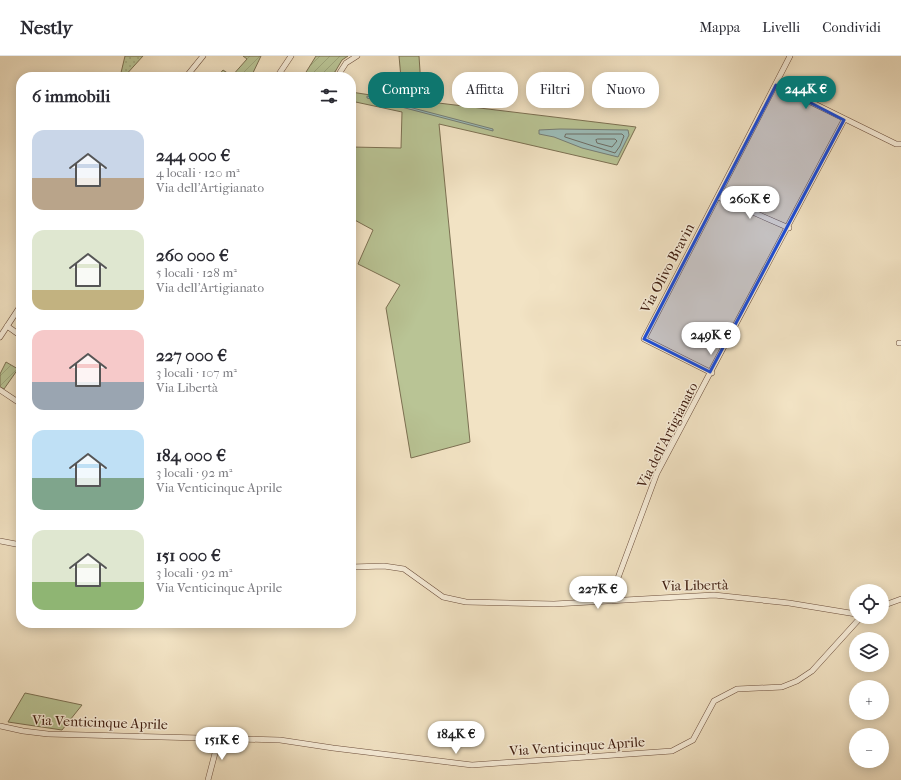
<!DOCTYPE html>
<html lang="it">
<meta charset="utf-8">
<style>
:root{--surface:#fff;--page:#f7f7f7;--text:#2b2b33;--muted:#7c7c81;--line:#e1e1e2;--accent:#0f766e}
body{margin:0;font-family:"IM FELL French Canon",serif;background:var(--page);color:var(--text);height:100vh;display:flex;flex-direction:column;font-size:15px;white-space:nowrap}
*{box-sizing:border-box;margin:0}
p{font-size:13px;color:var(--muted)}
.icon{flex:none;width:22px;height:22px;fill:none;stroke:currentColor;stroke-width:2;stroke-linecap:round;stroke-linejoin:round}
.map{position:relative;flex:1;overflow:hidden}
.panel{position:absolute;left:16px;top:16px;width:340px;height:556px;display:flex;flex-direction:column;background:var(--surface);border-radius:16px;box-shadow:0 2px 10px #0003}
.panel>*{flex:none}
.guide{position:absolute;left:368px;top:16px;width:380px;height:36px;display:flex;gap:8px}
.buttons{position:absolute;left:849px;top:528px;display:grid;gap:8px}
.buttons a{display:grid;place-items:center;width:40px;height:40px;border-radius:50%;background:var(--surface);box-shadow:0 2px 10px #0003;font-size:20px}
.price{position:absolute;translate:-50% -34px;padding:0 9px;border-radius:14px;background:#fff;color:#222;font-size:13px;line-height:26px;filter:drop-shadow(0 1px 2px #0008)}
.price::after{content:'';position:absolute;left:50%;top:24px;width:12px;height:9px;margin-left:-6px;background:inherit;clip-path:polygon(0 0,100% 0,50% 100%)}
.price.on{background:var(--accent);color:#fff}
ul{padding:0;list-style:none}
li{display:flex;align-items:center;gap:12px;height:100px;padding:0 16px}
li span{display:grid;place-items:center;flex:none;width:112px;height:80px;border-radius:12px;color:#555}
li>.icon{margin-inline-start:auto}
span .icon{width:48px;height:48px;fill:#fffc;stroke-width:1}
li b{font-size:17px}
h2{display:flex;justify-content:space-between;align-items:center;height:48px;padding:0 16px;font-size:17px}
.pill{padding:0 14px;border-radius:16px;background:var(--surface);box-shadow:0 2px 10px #0003;font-size:14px;line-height:36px}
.pill.on{background:var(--accent);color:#fff}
header{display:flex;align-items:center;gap:24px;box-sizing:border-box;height:56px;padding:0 20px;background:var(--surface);border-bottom:1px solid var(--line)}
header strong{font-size:19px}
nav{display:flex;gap:22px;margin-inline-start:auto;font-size:14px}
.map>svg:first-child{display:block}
</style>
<header>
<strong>Nestly</strong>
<nav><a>Mappa</a><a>Livelli</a><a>Condividi</a></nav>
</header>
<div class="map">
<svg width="901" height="724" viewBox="0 0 901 724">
<defs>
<pattern id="park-dots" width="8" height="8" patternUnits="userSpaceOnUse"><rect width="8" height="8" fill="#b9c495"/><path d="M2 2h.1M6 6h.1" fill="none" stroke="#a0a87f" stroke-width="1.8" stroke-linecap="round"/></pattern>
<pattern id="garden-furrows" width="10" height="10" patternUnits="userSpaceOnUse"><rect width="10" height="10" fill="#b9c495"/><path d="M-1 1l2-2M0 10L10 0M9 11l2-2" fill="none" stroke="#a0a87f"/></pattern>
</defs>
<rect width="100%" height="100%" fill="#f2e3c4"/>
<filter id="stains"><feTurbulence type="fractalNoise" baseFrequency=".005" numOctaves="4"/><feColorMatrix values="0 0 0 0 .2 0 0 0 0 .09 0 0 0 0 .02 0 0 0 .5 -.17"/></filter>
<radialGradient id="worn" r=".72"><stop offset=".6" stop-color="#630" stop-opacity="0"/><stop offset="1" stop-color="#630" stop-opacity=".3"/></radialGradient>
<path fill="#b9c495" stroke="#7c7052" d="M399,0h20l3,45 214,26 -19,38 -178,-41 31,318 -59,16 -25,-150 14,-23 -42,-21 15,-34 -22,-12v-71l50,1 1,-36 -51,-11v-9l52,8z
M25,637l57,12 -20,25 -54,-8z"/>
<path fill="url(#park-dots)" stroke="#7c7052" d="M125,0h18l-19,21h-4z"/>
<path fill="url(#garden-furrows)" stroke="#7c7052" d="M243,0h18l-10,21h-34l6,-7 9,6 15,-17z
M316,0h32l-6,4 -10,17h-29z
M6,306l12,7 -14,20 -4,-2v-13z"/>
<path fill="#9cbdb9" stroke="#767d75" d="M367,40l126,33v2l-126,-33z
M560,73l68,1 1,5 -11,22 -36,-9 -28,-11 -15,-3v-4z"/>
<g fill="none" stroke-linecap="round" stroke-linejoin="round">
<path stroke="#6d6c64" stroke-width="1" d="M566,78h56l2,2 -4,10 -5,7 -50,-16z
M598,83h17l2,2 -5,6 -15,-4 -1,-3z"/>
<defs>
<path id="minor" d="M186,21l17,-21
M277,21l14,-21
M337,21l9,-14 11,-7
M776,29l120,59h5
M718,141l71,31
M7,270l14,10
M0,281l21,-32
M899,287h2
M712,317l-68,-34 146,-283
M0,334l21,14
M0,485l21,4
M351,511l33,-1 20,3 39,28 23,5 88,2 160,-9 75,8 67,11
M612,545v-7l45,-121 187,-353
M882,550l19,-7
M0,670l23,5 25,3 232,6 53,8 139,17 200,-14 21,-11 21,-39 23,-12 45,-2 15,-6 15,-10 49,-54
M208,724l11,-42"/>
</defs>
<use href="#minor" stroke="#6b4e3c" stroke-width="6"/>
<use href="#minor" stroke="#f7edd9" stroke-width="5"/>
</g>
<path fill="#1d4ed8" fill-opacity="0.2" stroke="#1d4ed8" stroke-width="3" stroke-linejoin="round" d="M776,29l68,35 -134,252 -66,-33z"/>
<g text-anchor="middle" stroke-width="3" stroke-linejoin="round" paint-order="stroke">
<g font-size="14" fill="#3e1c0f" stroke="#f7edd9">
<text transform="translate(667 212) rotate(-62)" y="5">Via Olivo Bravin</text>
<text transform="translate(667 379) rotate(-63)" y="5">Via dell'Artigianato</text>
<text transform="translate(695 529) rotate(-1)" y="5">Via Libertà</text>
<text transform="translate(100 666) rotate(2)" y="5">Via Venticinque Aprile</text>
<text transform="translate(577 690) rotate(-4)" y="5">Via Venticinque Aprile</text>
</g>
</g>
<rect width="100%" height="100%" filter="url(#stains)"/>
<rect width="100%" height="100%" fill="url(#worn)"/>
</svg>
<div class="buttons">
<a><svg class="icon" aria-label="locate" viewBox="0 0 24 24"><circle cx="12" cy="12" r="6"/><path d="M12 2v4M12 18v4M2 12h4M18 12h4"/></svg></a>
<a><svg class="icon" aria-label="layers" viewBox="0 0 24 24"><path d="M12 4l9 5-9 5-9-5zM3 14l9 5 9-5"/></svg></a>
<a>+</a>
<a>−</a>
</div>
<b class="price on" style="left:806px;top:54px">244K €</b>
<b class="price" style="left:750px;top:164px">260K €</b>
<b class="price" style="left:711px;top:300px">249K €</b>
<b class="price" style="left:598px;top:554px">227K €</b>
<b class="price" style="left:456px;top:699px">184K €</b>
<b class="price" style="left:222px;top:705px">151K €</b>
<div class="guide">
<a class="pill on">Compra</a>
<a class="pill">Affitta</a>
<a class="pill">Filtri</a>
<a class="pill">Nuovo</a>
</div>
<section class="panel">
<h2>6 immobili<svg class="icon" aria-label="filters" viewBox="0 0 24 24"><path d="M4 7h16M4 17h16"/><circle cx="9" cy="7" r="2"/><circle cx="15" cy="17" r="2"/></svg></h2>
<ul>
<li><span style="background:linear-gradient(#c9d6e8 60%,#b9a48a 0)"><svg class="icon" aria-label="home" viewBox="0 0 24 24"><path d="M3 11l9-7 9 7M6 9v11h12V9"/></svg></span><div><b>244 000 €</b><p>4 locali · 120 m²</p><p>Via dell'Artigianato</p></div></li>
<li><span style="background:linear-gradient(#dfe7d0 75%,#c2b280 0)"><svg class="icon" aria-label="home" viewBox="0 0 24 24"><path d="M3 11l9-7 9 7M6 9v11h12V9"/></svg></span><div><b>260 000 €</b><p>5 locali · 128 m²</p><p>Via dell'Artigianato</p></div></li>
<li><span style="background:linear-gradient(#f6c9c9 65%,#9aa5b1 0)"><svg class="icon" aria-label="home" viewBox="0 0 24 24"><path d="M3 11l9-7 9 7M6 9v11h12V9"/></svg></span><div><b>227 000 €</b><p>3 locali · 107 m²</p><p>Via Libertà</p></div></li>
<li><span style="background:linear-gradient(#bfe0f5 60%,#7fa58c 0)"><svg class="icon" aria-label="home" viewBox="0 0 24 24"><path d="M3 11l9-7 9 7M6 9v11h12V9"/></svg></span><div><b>184 000 €</b><p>3 locali · 92 m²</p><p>Via Venticinque Aprile</p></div></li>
<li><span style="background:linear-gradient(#dfe7d0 65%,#8fb573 0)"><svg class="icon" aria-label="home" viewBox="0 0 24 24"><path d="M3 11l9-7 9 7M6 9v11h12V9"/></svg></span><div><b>151 000 €</b><p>3 locali · 92 m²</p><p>Via Venticinque Aprile</p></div></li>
</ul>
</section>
</div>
